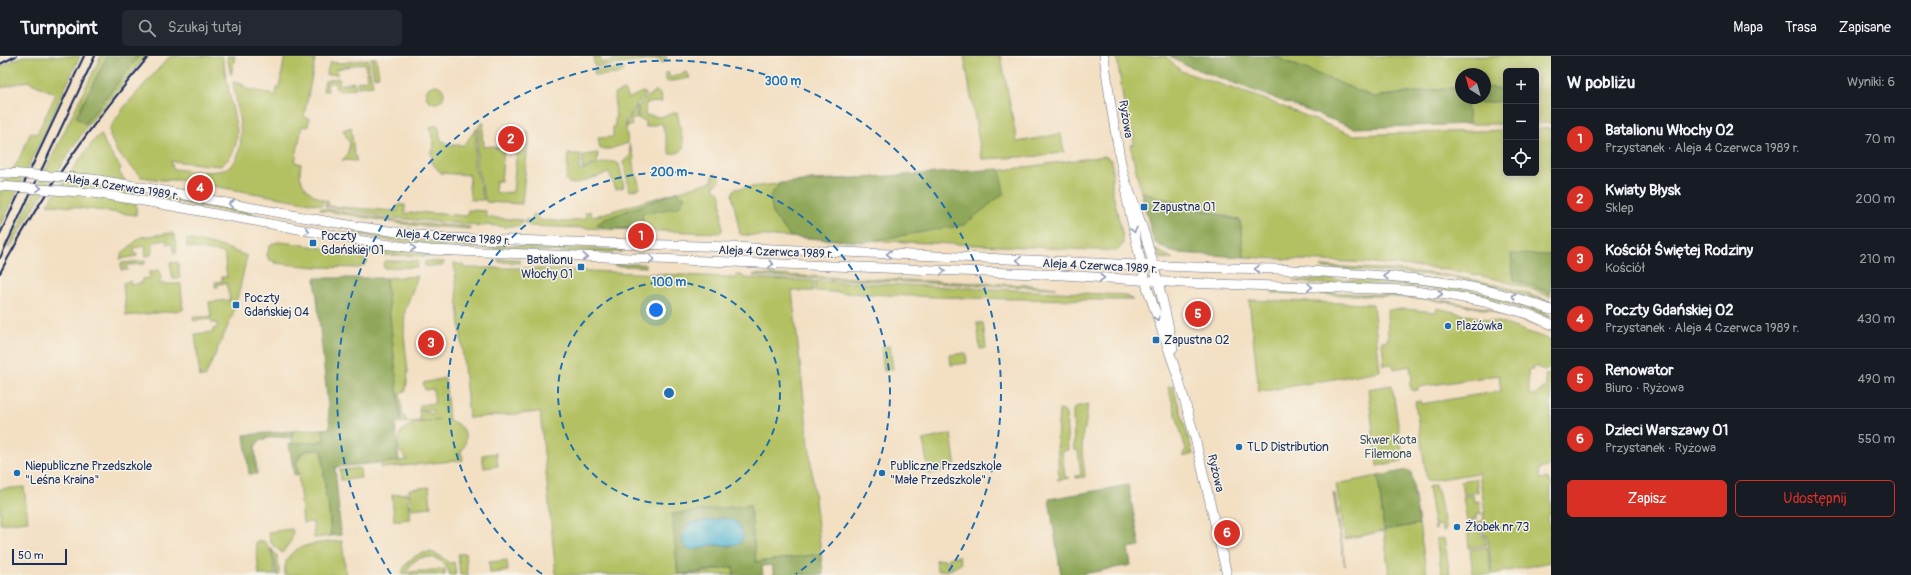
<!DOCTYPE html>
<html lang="pl">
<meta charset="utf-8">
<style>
:root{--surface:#171b24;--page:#242831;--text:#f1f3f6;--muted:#9ea1a6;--line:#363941;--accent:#d93025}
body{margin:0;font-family:Pangolin,sans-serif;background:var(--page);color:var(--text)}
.controls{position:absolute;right:12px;top:12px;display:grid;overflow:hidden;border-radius:6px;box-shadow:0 2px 10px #0003}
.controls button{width:36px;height:36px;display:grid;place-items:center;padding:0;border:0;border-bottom:1px solid var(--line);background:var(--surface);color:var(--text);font:20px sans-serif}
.compass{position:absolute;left:1455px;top:12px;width:36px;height:36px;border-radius:50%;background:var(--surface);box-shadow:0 2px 10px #0003;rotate:323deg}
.scale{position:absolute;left:12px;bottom:10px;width:55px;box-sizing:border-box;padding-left:4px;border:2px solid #1b2f5e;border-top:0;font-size:11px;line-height:14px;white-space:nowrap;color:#1b2f5e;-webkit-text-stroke:3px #f7f3e8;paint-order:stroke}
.you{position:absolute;left:656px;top:254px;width:14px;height:14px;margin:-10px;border:3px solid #fff;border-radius:50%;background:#1a73e8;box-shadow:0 0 0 6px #1a73e833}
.badge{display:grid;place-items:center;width:26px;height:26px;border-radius:50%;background:var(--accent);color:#fff;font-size:13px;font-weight:700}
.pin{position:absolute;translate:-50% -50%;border:2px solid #fff;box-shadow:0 1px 4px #0006}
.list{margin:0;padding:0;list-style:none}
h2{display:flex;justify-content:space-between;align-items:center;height:52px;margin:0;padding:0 16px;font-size:17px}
h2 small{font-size:13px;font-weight:400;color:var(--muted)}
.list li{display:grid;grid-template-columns:26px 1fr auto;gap:12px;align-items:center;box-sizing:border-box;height:60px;padding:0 16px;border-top:1px solid var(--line)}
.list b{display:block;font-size:15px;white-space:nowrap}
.list p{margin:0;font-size:13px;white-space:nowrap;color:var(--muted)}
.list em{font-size:13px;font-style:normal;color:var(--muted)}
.actions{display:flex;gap:8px;padding:12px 16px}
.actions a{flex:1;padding:9px 0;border:1px solid var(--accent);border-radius:6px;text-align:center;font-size:14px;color:var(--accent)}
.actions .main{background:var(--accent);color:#fff}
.icon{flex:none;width:22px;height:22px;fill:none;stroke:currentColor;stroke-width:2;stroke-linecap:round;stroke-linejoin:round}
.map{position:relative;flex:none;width:1551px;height:519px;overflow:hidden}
header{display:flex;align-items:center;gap:24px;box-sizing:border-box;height:56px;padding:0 20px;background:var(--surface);border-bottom:1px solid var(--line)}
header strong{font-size:19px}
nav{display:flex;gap:22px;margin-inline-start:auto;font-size:14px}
.search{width:280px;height:36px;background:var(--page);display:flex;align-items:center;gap:10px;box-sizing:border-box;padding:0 14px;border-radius:6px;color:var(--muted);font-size:15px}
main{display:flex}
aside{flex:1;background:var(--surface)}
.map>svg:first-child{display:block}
</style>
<header>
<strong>Turnpoint</strong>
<div class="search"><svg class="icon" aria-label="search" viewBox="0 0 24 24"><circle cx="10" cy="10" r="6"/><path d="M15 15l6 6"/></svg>Szukaj tutaj</div>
<nav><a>Mapa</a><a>Trasa</a><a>Zapisane</a></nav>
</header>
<main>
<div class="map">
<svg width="1551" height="519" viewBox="0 0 1551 519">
<rect width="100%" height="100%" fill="#f7f3e8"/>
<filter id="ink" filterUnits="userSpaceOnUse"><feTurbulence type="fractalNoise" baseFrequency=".025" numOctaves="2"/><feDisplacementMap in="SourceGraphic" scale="8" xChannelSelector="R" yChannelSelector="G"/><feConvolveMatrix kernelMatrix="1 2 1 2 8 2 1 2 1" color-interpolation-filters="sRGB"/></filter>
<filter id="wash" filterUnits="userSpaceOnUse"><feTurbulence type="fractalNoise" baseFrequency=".012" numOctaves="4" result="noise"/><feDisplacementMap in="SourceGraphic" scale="16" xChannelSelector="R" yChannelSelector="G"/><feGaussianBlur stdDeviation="0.9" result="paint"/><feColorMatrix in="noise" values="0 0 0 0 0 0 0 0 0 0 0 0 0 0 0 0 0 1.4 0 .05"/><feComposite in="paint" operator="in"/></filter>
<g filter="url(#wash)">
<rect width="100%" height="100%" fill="#f3dfc2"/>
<path fill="#b4c163" stroke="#687860" d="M23,0H80L0,172V130L17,107L31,76L37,78L56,38L27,25L0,32V11Z
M101,0H107L76,61L85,68L139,0H146L87,70L36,148L10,192L8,191Z
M170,0H222L237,75C237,90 233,102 220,110L171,105L173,113C186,114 210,118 222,114C255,104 235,49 233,26L244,29L243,32L276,39L277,32H279L285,0H297L315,4L304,61L309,63L308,71L302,70L295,106L301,108C297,127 307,137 324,144L322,149L178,124H162L141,121L117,96L110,80V72L125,50Z
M227,0H235L231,19Z
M594,0H600L601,7L615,4L616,0H666L667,5L661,7L660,2L657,3L599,11L594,9Z
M964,0H1001L1017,86L1061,78L1064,96L1041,100L982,103Z
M1166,0L1181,15L1261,42L1353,79L1506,74V117H1536V73L1551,72V199H1511L1514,224L1551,237V241C1486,214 1420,210 1351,206C1315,205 1280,203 1244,201L1240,164L1141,136L1130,89L1134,88L1133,77H1128L1117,1Z
M1273,0H1551V67H1536V15H1506V33L1485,31V18H1461V31L1374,41Z
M371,2H376L379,20L374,21Z
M368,3L370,13L366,14L364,7L337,13L338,18L326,19L330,6L342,7Z
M624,13V15L618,18L595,20L594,14Z
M370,15L373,29L358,31L357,26L367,24L366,16Z
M666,16H668L670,22L687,16L690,22L667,26L664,18Z
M337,22L339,23L340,29L354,26L356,32L340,35L339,33H336L334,26L327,28L328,35H323L325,25Z
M426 38a9 9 0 1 1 18 0a9 9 0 1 1-18 0Z
M624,34L628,43L642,36L645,37V40L635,50L625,66L628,87L610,93H600L598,82L613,81V70H615V61H616L614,38Z
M657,35L661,40L662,46L646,47L645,59L660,61L677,56L684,91L680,96L670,98L662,67L646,71L644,64L639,63C635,47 644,42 657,35Z
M1506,45V68H1469L1467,48Z
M637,49V62L631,64L632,69L626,71L627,66Z
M481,67H484L482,84L484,85L483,91L494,90L495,92L502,91L504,93L501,125H496L495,135L499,137L513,136L516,103H517L516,100L517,92L520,90V86L517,83L527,74L529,76L522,148L486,146L476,108L479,70Z
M438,69L441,84L450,89H464L477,72L474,108L484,144H471L469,132L470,119L441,117L432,107L431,95L434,91L430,71Z
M351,71L354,97L357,105L342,104L347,99L350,88L343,74Z
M101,78L107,92L121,112L119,116C131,134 138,136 136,159L47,148L96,82Z
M629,88L635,103L632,104L640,132L630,135L623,106L631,99Z
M598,97L597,107L582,113L583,99Z
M568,98H581L579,115C591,113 607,101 619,108L624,131L616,133L609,117L574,128L569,127L566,124L568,109H567Z
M1104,100L1112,104V134L1122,177L1123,188L1117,195L743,179L740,178L732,138L735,133L810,124L983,117Z
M716,118L721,123L718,127L713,129L715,134L719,135L721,139L722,175L719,177L530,170L524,167L525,164H533V158L537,159L538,164L568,166L587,162L585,157L590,155L592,161L713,125L712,119Z
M156,138L246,155L256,159L255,160L155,142Z
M326,144H328V150L397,155L398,149H405V158L417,156L467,160L468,154L486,155V161L522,164V166L520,170H509L507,171L485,169L476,171L475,169L394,162L325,150Z
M321,152L403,166L469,171L470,173L409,169L320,154Z
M349,176L435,186L622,194L623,196L592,197L436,190L391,185Z
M172,177L175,180L177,197H174L172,188H167V184L154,186L151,199L146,200L145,190L134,192L135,198H137V200L120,203L122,197L141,181Z
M187,183L224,191L247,200L240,232L232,261L205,321H200L195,278L213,276V273L217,272V267H212L211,263L194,265L193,261H211L209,246L230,244L226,227L218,228V231H215V226L222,225V221H227L224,197L187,191L186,184Z
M277,186C291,186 359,197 368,205L365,209L359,212L316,211L274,207L275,205L269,204L267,199L270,189Z
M385,193L450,201L384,199Z
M1154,193L1172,202L1173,203L1160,202Z
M498,203H519L521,207L499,206Z
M529,204H537L552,208L529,207Z
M145,205V208L128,209L126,211L128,214H121V207Z
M385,205H417L418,209L417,211L384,212L383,207Z
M425,205L444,206V208L442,210H425Z
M178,206L180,222L173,223L170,207Z
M454,207L463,209L464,212H520L728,221L736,223V219H742L743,222L814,225L813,235H792L821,498L756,506L750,449L672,458L678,519H556L540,356L469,362Z
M614,208H644L647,211L615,210Z
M1322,210C1403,214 1474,216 1551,246V249L1512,235L1447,220L1322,212Z
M159,214L161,219L160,228H181L183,254L126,260L123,227L130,225L131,229L142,227V223L150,222L149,216Z
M754,218L1029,229L1056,232L753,220Z
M418,220L405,254L404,279L408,316L406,335L400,337L403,361H405L406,366L420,365L419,354L429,356L430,358H433V354L419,353L420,349L435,347L433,333L425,334L423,327L445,322L449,363L447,364C465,367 472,385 459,398H462L463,404L381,412V407L408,404C402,399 397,393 398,385C400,364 425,367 440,364L401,367L386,222Z
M1323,223C1377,225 1434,225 1487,238C1509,243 1530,251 1551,260V262C1496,241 1446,232 1388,229C1358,228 1322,230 1293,225Z
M816,225L1126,239L1133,244C1027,244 921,242 815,235Z
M1273,234L1392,239L1446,245L1494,254L1516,261L1551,275V276C1527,266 1504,258 1479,252C1411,237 1340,240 1272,237Z
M1249,244L1373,248L1380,315L1259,336Z
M1437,252L1502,267L1551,284V313L1545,314L1533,310V313L1528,314L1529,339L1538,338V336L1542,335V333L1546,332L1545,319L1551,318V410L1539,413L1540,423L1548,422L1549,426H1551V458L1548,459L1551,476L1549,483L1551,506L1488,519H1468L1473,518L1470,494L1487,491L1491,515H1492L1487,479H1484L1481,465L1484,464L1483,457H1485L1479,417L1427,425L1415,346L1420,345L1421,348L1501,335L1499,319L1418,331V334L1412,335L1409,326L1412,324L1410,310L1393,313L1390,308L1384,309L1382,285L1388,284L1387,254L1405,253L1436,256Z
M977,267H983L986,292L980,293Z
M890,290L893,313L884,315L881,291Z
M966,297L967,307L951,309L950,299Z
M1392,329L1403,400L1402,405L1377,410L1368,333Z
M1173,330L1193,398L1183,401V398L1186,394L1168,331Z
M1088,348L1085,373H1083L1082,394L1085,421L1076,422V420L1081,419L1078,394H1074L1073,354L1075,351Z
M1059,354L1064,355L1066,359L1068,394L1062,395L1065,421L1070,422L1057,424L1059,422L1057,384Z
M323,373L324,385L292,388L293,375Z
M951,378L956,412L929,418L923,384Z
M322,393L326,442L328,444L331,480L314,482L313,466L303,467L297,407L298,402L305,395Z
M496,397L498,410L484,412L482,399Z
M360,412L361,422L341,424L340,414Z
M1378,420L1384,474L1419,468L1427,519H1389L1384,475L1345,483L1336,428Z
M1476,422L1478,436L1463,439L1461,425Z
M1435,429L1436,434H1438L1446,474L1442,475L1441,469H1436V474H1435L1428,431Z
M24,431L28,465L0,468V433Z
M429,431L431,451L411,453L409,433Z
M407,437L410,463L394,465L392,439Z
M1333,437L1335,438L1345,510Z
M1473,439L1474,446L1479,445L1481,458H1476V463L1467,465L1463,441Z
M1479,465L1482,481L1485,480L1486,489L1469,492L1467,467Z
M292,473L293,476L291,485L282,497L271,487L268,476Z
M1444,482L1450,519H1442L1436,483Z
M264,485C273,493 274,508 275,519H259L256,486Z
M342,485L346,519H285C281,486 320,487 342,485Z
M271,492L277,500L280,519H277L275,506Z
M430,496L439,499L449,507L454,506L456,519H450C444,496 412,494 406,519H402C404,505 416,497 430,496Z
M465,497L468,519H460L458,498Z
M959,500L961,508L950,514L948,502Z
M945,503L948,515L937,514L936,504Z
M507,504L508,515L490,517L489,506Z
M733,511L734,519H684Z
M445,513V519H409V516Z"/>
<path fill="#8fa759" stroke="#556b5c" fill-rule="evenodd" d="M107,0H139L85,68L76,61Z
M1170,0H1273L1374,41L1461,31V42H1485V31L1506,33V45L1467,48L1469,68L1354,72L1183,8Z
M1000,113L1004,137L964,169L864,186L791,181L773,159L770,140L780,127Z
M677,136L685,141L679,151L642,158L644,172L609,173L596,169L605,163Z
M1141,136L1240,165L1244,201L1177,197L1169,195L1154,186Z
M1511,198L1551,199V237L1514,224Z
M315,222H386L401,367L395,368L399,405L335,411L341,479L331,480L328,444L326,442L322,394H308L301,397L297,407L298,419H294L289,388L324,385L323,373L330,372Z
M293,375L292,382C281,381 260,379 255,391L257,418H249L244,379Z
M1408,414L1411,416L1419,468L1384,474L1378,420Z
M1128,429L1140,490L1128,492L1131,509L1077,519H1061L1049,443Z
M750,449L756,506L821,498L823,519H774L772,509L762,510L763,519H734L733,511L678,519L672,458ZM725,462L731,490L711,489L688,468Z"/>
<path fill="#52b6d1" stroke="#367298" d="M725,462L737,466L743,480L741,487C731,490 723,489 713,489C703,489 695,498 685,491L682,482L688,468Z"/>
</g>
<g filter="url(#ink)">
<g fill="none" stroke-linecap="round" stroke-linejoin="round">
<defs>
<path id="secondary" d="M1104,0C1108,30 1112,60 1118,90C1120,103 1122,117 1127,129C1148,181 1162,237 1173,292
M0,117H8
M1127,129L1126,139L1145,225L1178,321L1195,382L1227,519
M153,133C251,151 348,172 447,182L731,191L1118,208C1171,211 1223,212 1276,213C1303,214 1331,217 1358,218C1428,223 1485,228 1551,254
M150,146L375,187L430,194L1063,219L1183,227L1406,234L1447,239L1485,246L1528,258L1551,268"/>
</defs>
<use href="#secondary" stroke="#676d81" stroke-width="10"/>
<use href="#secondary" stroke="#fff" stroke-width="9"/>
<path stroke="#1b2f5e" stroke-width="2" d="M0,8L16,0
M0,178L84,0
M0,202L95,0
M0,217C41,138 92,67 149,0"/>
<defs>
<path id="secondary-bridge" d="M8,117L93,123L153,133
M0,130L93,137L150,146"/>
</defs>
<use href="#secondary-bridge" stroke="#676d81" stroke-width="10" stroke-linecap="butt"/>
<use href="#secondary-bridge" stroke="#fff" stroke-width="9"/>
</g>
<defs><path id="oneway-chevron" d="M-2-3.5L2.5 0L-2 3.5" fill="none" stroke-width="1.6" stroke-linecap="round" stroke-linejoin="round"/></defs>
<g stroke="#8d97ae">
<use href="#oneway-chevron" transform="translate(39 132) rotate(4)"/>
<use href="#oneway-chevron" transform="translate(231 148) rotate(-169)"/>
<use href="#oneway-chevron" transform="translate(1134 174) rotate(78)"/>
<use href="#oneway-chevron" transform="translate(307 175) rotate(10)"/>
<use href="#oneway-chevron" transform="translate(413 192) rotate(7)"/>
<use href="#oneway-chevron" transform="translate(889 198) rotate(-177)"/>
<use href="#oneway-chevron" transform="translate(585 201) rotate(2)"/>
<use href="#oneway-chevron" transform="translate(652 203) rotate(2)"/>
<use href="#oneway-chevron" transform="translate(1019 204) rotate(-177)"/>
<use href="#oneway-chevron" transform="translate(771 208) rotate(2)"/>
<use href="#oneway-chevron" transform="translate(1257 213) rotate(-179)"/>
<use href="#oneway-chevron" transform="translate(943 215) rotate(2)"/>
<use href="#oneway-chevron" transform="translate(1386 220) rotate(-176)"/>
<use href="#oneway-chevron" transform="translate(1102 222) rotate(4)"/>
<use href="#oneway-chevron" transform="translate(1310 231) rotate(2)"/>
<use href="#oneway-chevron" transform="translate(1440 238) rotate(6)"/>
<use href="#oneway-chevron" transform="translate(1514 240) rotate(-161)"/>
<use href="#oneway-chevron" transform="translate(1157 262) rotate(71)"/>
</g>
</g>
<g fill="none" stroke="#1f6fb2" stroke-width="2" stroke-dasharray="7 5">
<circle cx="669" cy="337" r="111"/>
<path d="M542 518A221 221 0 1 1 796 518"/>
<path d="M391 518A332 332 0 1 1 947 518"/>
</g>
<g fill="#1f6fb2" stroke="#f7f3e8" stroke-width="1.5">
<rect x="1140" y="147" width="8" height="8" rx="2"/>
<rect x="309" y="183" width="8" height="8" rx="2"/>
<rect x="577" y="207" width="8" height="8" rx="2"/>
<rect x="232" y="245" width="8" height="8" rx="2"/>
<circle cx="1448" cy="270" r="4"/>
<rect x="1152" y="280" width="8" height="8" rx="2"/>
<circle cx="1239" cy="391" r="4"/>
<circle cx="17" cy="417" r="4"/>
<circle cx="882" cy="417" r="4"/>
<circle cx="1457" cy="471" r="4"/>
</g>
<g text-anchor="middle" stroke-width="3" stroke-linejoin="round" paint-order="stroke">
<g font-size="12" fill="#1b2f5e" stroke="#f7f3e8">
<text transform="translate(1126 63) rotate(81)" y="4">Ryżowa</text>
<text transform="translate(122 131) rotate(9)" y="4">Aleja 4 Czerwca 1989 r.</text>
<text transform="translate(453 181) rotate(4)" y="4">Aleja 4 Czerwca 1989 r.</text>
<text transform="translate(776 196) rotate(2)" y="4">Aleja 4 Czerwca 1989 r.</text>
<text transform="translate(1100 210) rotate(3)" y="4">Aleja 4 Czerwca 1989 r.</text>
<text transform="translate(1216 417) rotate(77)" y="4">Ryżowa</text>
</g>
<g font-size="12" fill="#1b2f5e" stroke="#f7f3e8" text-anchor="start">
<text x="1152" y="155">Zapustna 01</text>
<text x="321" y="184">Poczty<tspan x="321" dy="14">Gdańskiej 01</tspan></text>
<text x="573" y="208" text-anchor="end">Batalionu<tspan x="573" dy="14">Włochy 01</tspan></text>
<text x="244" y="246">Poczty<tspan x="244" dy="14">Gdańskiej 04</tspan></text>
<text x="1456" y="274">Plażówka</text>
<text x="1164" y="288">Zapustna 02</text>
<text x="1247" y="395">TLD Distribution</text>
<text x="25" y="414">Niepubliczne Przedszkole<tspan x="25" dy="14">"Leśna Kraina"</tspan></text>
<text x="890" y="414">Publiczne Przedszkole<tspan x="890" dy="14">"Małe Przedszkole"</tspan></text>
<text x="1465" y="475">Żłobek nr 73</text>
</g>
<g font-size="12" fill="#41545f" stroke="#f7f3e8">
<text x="1388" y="388">Skwer Kota<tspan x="1388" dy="14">Filemona</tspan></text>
</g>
</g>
<circle cx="669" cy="337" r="6" fill="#1f6fb2" stroke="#f7f3e8" stroke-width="2"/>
<g font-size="12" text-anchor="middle" font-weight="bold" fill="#1f6fb2" stroke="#f7f3e8" stroke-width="3" stroke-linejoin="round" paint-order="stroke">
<text x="783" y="29">300 m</text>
<text x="669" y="120">200 m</text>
<text x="669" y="230">100 m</text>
</g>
</svg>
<div class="controls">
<button>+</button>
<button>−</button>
<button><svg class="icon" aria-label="locate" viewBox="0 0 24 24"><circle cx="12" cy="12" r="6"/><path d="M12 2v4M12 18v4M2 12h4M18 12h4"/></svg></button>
</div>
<svg class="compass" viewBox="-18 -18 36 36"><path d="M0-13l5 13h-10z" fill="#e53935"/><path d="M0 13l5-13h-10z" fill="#9ea1a6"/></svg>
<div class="scale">50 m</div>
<div class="you"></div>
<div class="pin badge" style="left:641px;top:180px">1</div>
<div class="pin badge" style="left:511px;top:83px">2</div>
<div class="pin badge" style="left:431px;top:287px">3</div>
<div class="pin badge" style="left:200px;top:132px">4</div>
<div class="pin badge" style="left:1198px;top:258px">5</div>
<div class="pin badge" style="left:1227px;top:477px">6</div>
</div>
<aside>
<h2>W pobliżu<small>Wyniki: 6</small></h2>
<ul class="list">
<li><span class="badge">1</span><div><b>Batalionu Włochy 02</b><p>Przystanek · Aleja 4 Czerwca 1989 r.</p></div><em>70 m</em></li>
<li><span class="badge">2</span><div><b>Kwiaty Błysk</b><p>Sklep</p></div><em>200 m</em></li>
<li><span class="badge">3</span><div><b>Kościół Świętej Rodziny</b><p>Kościół</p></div><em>210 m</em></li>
<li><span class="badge">4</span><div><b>Poczty Gdańskiej 02</b><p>Przystanek · Aleja 4 Czerwca 1989 r.</p></div><em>430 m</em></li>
<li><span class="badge">5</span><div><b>Renowator</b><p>Biuro · Ryżowa</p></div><em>490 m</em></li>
<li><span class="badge">6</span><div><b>Dzieci Warszawy 01</b><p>Przystanek · Ryżowa</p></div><em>550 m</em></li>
</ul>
<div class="actions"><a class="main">Zapisz</a><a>Udostępnij</a></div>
</aside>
</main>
